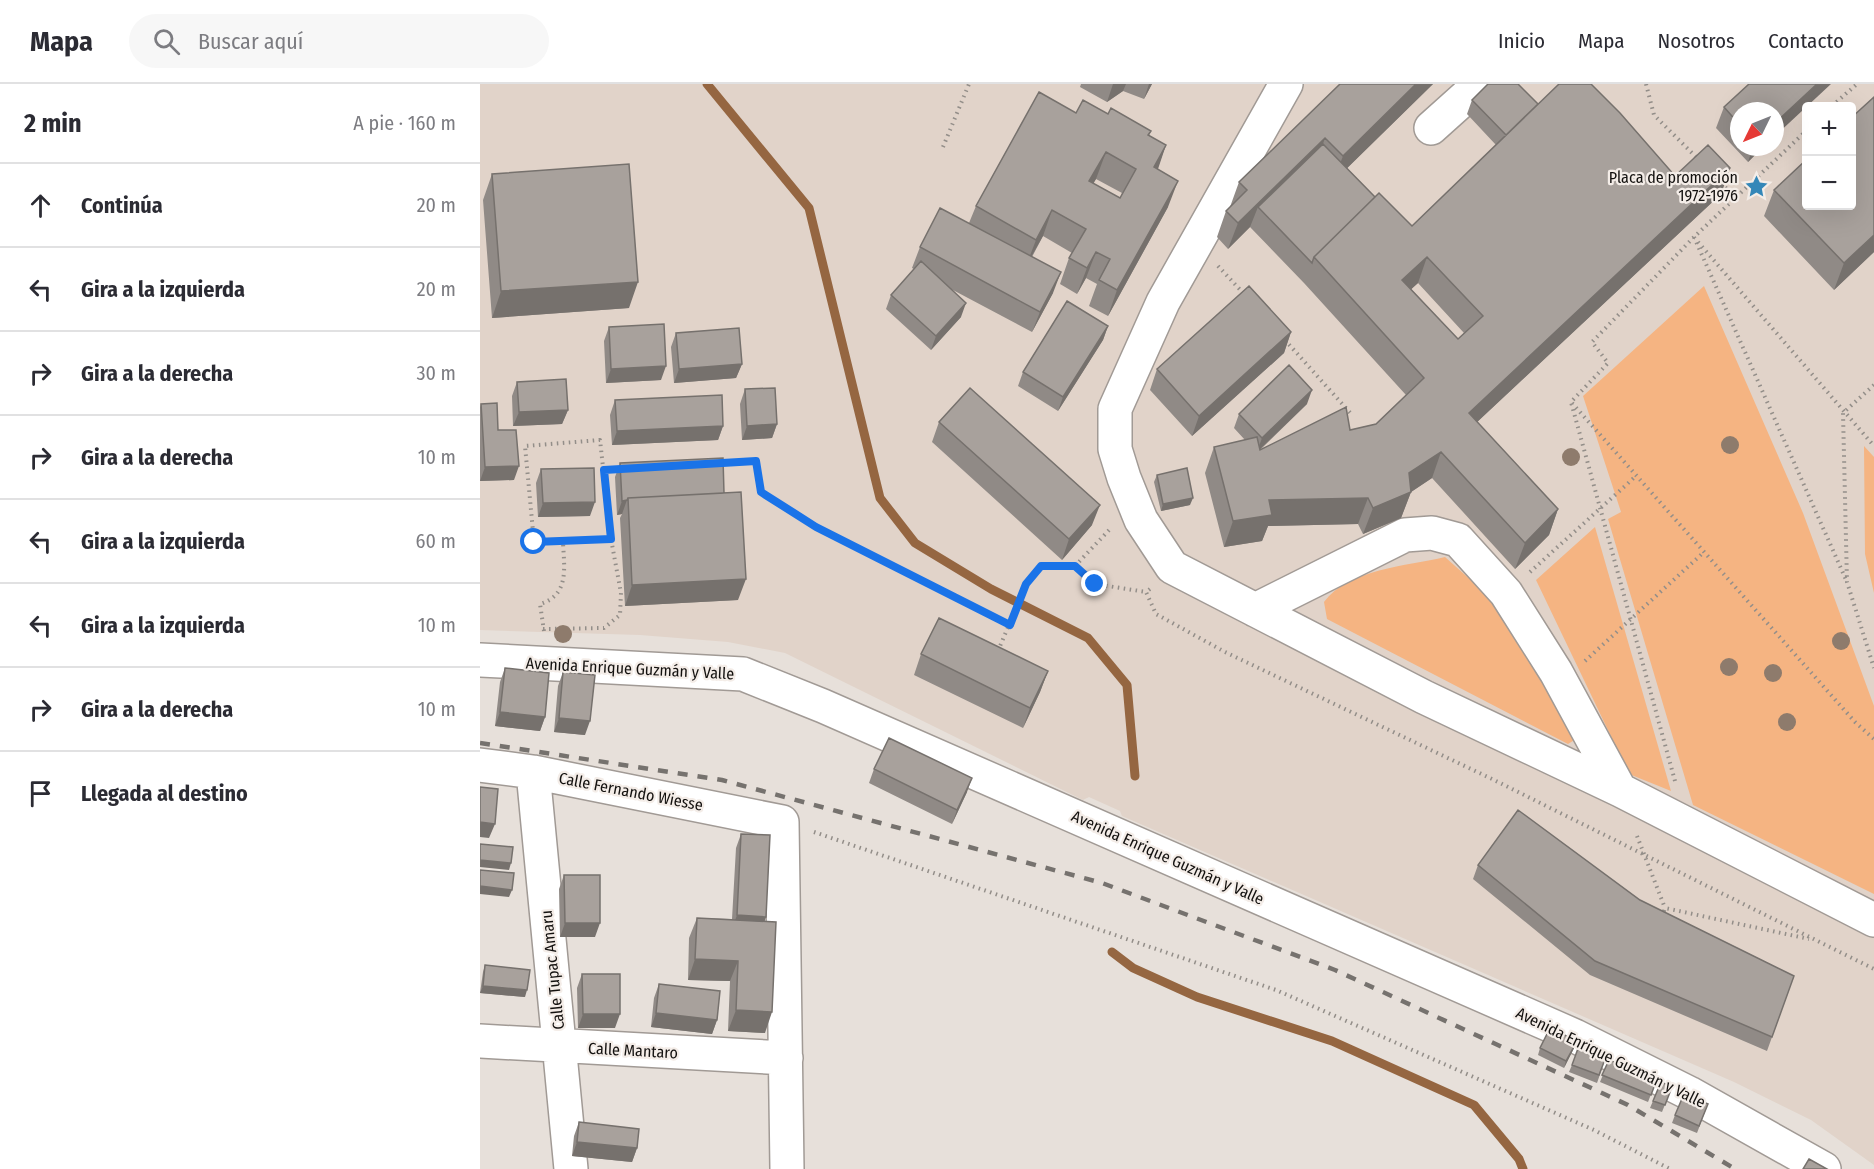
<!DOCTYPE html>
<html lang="es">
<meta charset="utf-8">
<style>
:root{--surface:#fff;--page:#f7f7f7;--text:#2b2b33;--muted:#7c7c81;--line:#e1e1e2}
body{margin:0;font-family:"Fira Sans Condensed",sans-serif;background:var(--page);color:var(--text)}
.controls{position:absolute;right:18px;top:18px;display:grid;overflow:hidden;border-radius:6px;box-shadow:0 6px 24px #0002}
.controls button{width:54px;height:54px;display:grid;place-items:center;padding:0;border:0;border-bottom:2px solid var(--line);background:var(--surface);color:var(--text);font:30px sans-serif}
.compass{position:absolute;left:1250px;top:18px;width:54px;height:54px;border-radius:50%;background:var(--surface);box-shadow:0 6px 24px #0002;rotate:227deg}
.stop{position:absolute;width:18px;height:18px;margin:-14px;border:4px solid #1a73e8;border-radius:50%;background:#fff}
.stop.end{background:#1a73e8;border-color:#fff;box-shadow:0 2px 6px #0008}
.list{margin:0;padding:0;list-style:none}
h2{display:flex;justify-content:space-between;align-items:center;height:78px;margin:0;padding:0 24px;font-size:26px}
h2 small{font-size:20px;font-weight:400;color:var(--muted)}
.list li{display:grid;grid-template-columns:39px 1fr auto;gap:18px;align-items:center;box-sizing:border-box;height:84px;padding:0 24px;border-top:2px solid var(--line)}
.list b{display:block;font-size:22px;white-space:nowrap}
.list em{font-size:20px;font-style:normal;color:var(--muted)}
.icon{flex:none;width:33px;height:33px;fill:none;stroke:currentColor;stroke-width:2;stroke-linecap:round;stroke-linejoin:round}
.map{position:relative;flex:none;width:1394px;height:1085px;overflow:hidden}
header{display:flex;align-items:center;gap:36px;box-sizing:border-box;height:84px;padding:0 30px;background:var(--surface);border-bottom:2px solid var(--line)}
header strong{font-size:28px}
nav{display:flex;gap:33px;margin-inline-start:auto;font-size:21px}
.search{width:420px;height:54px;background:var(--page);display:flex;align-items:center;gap:15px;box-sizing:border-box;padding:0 21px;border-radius:33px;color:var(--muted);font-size:22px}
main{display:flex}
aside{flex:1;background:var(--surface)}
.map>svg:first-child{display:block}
</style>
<header>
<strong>Mapa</strong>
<div class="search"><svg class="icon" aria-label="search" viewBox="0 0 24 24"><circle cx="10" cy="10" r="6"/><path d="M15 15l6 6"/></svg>Buscar aquí</div>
<nav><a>Inicio</a><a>Mapa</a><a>Nosotros</a><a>Contacto</a></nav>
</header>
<main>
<aside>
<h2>2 min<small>A pie · 160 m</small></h2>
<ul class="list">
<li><svg class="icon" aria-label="ahead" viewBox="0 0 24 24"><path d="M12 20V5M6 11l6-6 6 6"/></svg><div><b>Continúa</b></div><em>20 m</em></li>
<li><svg class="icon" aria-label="left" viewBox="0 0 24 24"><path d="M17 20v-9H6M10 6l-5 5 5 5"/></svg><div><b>Gira a la izquierda</b></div><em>20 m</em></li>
<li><svg class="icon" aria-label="right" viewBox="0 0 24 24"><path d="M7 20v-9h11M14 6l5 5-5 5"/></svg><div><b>Gira a la derecha</b></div><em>30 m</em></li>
<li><svg class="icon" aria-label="right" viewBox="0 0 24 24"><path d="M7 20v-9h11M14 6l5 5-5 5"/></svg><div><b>Gira a la derecha</b></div><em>10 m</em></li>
<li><svg class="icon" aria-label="left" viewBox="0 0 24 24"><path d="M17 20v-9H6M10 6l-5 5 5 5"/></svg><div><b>Gira a la izquierda</b></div><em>60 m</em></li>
<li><svg class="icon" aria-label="left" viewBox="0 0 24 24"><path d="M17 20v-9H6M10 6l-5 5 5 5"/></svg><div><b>Gira a la izquierda</b></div><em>10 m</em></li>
<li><svg class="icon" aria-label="right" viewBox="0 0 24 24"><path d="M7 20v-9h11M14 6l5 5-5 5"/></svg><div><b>Gira a la derecha</b></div><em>10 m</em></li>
<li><svg class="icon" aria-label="arrive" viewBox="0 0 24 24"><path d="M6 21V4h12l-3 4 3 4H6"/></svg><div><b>Llegada al destino</b></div></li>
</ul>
</aside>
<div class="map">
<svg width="1394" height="1085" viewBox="0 0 1394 1085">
<rect width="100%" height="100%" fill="#e7e0da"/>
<path fill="#e1d3c9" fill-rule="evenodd" d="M0,0H1394V1081L1331,1036L1254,998L642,732L640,727L609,713L603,716L305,569L248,558L160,551L0,546ZM1326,22H1372V122H1326ZM1259,27H1295V63H1259Z"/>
<path fill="#f5b482" d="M1224,202L1323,429L1394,622V810L1213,721L1128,435L1141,428L1103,312Z
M1384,362L1394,373V509L1385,470Z
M1115,443L1191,707L1149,690L1056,496Z
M965,473L993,498L1028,536L1096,655L1088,660L847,535L844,518C868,485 927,482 965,473Z"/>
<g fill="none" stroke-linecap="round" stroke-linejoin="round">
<path stroke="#956641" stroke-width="9" d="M227,0L329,124L400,414L435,459L511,505L608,554L647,601L655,692
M632,868L653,884L717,913L852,957L994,1021L1039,1075L1043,1085"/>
<defs>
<path id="minor" d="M806,0L683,218L635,325V365L644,394L661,436L692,483L944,613L1140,706L1394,836
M951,44L1000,0
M775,526L925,451L952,449L978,456L1026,509L1076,588L1140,706
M0,576L263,590L343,622L1095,952L1209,1009L1344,1085
M0,681L53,688L302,738L307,1085
M53,688L91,1085
M0,957L306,974"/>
</defs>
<use href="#minor" stroke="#a19a95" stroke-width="36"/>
<path stroke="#938e89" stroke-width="4" stroke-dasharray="1.5 4.5" stroke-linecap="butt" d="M1166,0L1174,31L1219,76
M1352,22L1377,0
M463,63L489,0
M1241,99L1255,113
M1214,153L1367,498
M1218,158L1394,362
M738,182L766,212
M805,256L873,332
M1394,301L1363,329L1367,498L1394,584
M1092,319L1375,638L1394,655
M240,379L276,377L281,408L336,443L530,541
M124,386L143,385
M595,482L631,444
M1050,488L1156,392
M670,505L666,508L676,530L745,568L1012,695L1394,885
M63,545L124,544L140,531L141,509L131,455L120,356L45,362L54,458H83
M64,547L60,520C90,511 84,483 83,458L131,455
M518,567L546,500L561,482H595L615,500L666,508
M1105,577L1224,468
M1195,697L1091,318L1128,279L1112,258L1214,153L1326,47
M334,748L796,906L1114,1046L1190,1085
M1157,752L1185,824
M1182,833L1185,824L1329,855"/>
<use href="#minor" stroke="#fff" stroke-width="33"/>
<path stroke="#76726e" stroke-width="4.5" stroke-dasharray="10 10" stroke-linecap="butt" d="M0,659L242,696L622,799L855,886L1148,1021L1255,1085"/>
</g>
<g fill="#8e7b6c">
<circle cx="1250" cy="361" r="9"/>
<circle cx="1091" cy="373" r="9"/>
<circle cx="83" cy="550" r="9"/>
<circle cx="1361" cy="557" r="9"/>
<circle cx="1249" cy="583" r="9"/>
<circle cx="1293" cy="589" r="9"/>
<circle cx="1307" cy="638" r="9"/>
</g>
<path fill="#908a86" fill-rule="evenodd" d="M601,0H672L664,15L643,7L627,18L600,3Z
M860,0H953L867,84L895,113L932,142L1016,61L987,30L992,16L1058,20L1195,92L1250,84L1241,110L997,338L1078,425L1069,451L1035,485L952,394L931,408L921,434L883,450L878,440L788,442L782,457L744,463L725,389L734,363L765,356L754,344L759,330L827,320L780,366L896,340L926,311L824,199L770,143L748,165L737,153L746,127L750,123L759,98ZM938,199L984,249L978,255L931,205Z
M1244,23L1259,27V63H1283L1268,78L1236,44Z
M596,29L628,30L671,47L669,52L686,61L677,85L688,123L628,232L609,222L617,200L606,194L597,210L580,200L589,174L592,169L563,152L552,173L573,209L552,248L471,205L481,233L451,266L406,225L411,211L434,185L432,184L440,163L489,139L496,122ZM616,95L642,109L640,114L613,99Z
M12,90L149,224L12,234L3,116Z
M1294,106L1394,168L1354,206L1284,132Z
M628,242L623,256L578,327L538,302L543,288Z
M129,243L181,296L126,299L124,257Z
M811,248L804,269L712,352L670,306L677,285Z
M196,249L262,280L256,294L194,299L191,263Z
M37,298L88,326L82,340L33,342L32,312Z
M265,305L297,340L292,354L262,356L260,320Z
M135,316L243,342L238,356L132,361L130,331Z
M1,320L18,346L34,396L0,397V323Z
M459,338L612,441L582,476L452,358Z
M140,379L244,409L258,516L145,522L140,434L142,430L137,431L135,393Z
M61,385L110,432L58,433L56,399Z
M677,391L710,421L681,427L674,398Z
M441,570L568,587L560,608L543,644L434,591Z
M25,584L65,633L60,647L15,642L20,598Z
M83,588L105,651L74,648L78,602Z
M394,685L487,708L472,740L389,699Z
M261,750L285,837V949L248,947L250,897L208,896L209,854L217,834L252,835L256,764Z
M998,781L1160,816L1314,892L1287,967L1110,891L993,795Z
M84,791L115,853H80L79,805Z
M5,881L45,913L0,909L3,888Z
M102,890L135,944H98L97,904Z
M179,900L237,936L232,950L171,943L174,914Z
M1097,957L1094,964L1084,984L1058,971L1060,964Z
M1127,970L1117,999L1089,988L1092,981Z
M1129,976L1177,995L1168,1018L1120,998Z
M1181,998L1192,1003L1182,1028L1170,1024Z
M1228,1020L1217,1049L1192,1039L1195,1031Z
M99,1038L157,1064L152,1078L92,1072L94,1052Z"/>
<path fill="#76716d" d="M633,0H646L643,7L627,18Z
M669,0H672L664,15Z
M936,0H953L853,98L863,72Z
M1337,0H1351L1295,52V39Z
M845,54L836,80L778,123L770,143L748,165L758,139Z
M686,61L677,88L674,83Z
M1273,63H1283L1268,78Z
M626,68L616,95L600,123L609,97Z
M1250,84L1241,110L979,355L989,329Z
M698,97L688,123L628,232L637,206Z
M572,126L563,152L546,182L556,156Z
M1394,151V168L1354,206L1364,179Z
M616,168L606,194L597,210L607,184Z
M947,173L938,199L913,222L922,196Z
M581,188L573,209L552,248L560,228Z
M158,198L149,224L12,234L21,207Z
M486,219L481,233L451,266L456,252Z
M628,242L623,256L578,327L583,313Z
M811,248L804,269L712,352L719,332Z
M262,280L256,294L194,299L199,285Z
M186,282L181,296L126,299L131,285Z
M832,306L827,320L777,368L782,354Z
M88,326L82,340L33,342L39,328Z
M297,340L292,354L262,356L267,342Z
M243,342L238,356L132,361L137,347Z
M961,368L952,394L931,408L921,434L883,450L893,424L929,389Z
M39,382L34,396L0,397L5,383Z
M713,414L710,421L681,427L683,420Z
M888,414L878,440L788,442L782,457L744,463L753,437L789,416Z
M147,416L142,430L137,431L142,417Z
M115,418L110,432L58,433L63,419Z
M620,421L612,441L582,476L589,455Z
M1078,425L1069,451L1035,485L1045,459Z
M266,495L258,516L145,522L152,501Z
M568,587L560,608L543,644L550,624Z
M20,628L65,633L60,647L15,642Z
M79,634L110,637L105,651L74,648Z
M492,694L487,708L472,740L477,726Z
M0,738L15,740L9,754L0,753Z
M0,776L31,779L29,786L0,783Z
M0,802L32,806L29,813L0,810Z
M257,831L286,833L281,847L252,845Z
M85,839H120L115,853H80Z
M215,875L258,877L250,897L208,896Z
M3,902L47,906L45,913L0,909Z
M256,926L292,928L285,949L248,947Z
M176,929L237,936L232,950L171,943Z
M103,930H140L135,944H98Z
M1097,957L1094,964L1084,984L1086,977Z
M97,1058L157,1064L152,1078L92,1072Z"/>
<path fill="#a8a19c" stroke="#76716d" stroke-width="1.5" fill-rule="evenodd" d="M860,0H936L863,72L845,54L758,139L746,127L767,106L759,98Z
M1008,0H1038L1058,20L1026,51L992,16Z
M1079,0H1111L1140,29L1195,92L1228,61L1250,84L989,329L1078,425L1045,459L961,368L929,389L931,408L893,424L888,414L789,416L792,431L753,437L734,363L777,353L780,366L866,323L870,346L896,340L944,294L834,173L899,109L932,142ZM947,173L1003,232L978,255L922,196Z
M1269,0H1337L1295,39V27H1259V40L1244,23Z
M559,8L596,29L603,16L628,30L631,24L671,47L668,51L686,61L674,83L698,97L637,206L619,196L630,175L616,168L607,184L589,174L606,145L572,126L556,156L496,122ZM626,68L656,85L640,114L609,97Z
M1394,13V151L1364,179L1294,106L1326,76V122H1371V34Z
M843,60L895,113L834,173L832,179L778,123Z
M149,80L158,198L21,207L12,90Z
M460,124L581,188L560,228L440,163Z
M441,177L486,219L456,252L411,211Z
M769,202L811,248L719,332L677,285Z
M587,217L628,242L583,313L543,288Z
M184,240L186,282L131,285L129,243Z
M259,244L262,280L199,285L196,249Z
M809,281L832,306L782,354L759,330Z
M86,295L88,326L39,328L37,298Z
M295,304L297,340L267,342L265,305Z
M490,304L620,421L589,455L459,338Z
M242,311L243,342L137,347L135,316Z
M17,319L18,346H36L39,382L5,383L1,320Z
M243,374L244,409L148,414L147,416L142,417L140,379Z
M114,384L115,418L63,419L61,385Z
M707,384L713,414L683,420L677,391Z
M261,408L266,495L152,501L148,414Z
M459,534L568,587L550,624L441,570Z
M25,584L69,589L65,633L20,628Z
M83,588L115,591L110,637L79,634Z
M409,654L492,694L477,726L394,685Z
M0,703L18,705L15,740L0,738Z
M1038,726L1160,816L1314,892L1292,953L1115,877L998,781Z
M261,750L290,751L286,833L257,831Z
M0,760L33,763L31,779L0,776Z
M0,786L34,789L32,806L0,802Z
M84,791H120V839H85Z
M217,834L296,838L292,928L256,926L258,877L215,875Z
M5,881L50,886L47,906L3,902Z
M102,890H140V930H103Z
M179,900L240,907L237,936L176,929Z
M1070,944L1097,957L1086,977L1060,964Z
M1100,959L1127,970L1119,991L1092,981Z
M1129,976L1177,995L1171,1011L1122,991Z
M1181,998L1192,1003L1185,1021L1173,1017Z
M1204,1010L1228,1020L1219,1042L1195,1031Z
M99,1038L159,1045L157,1064L97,1058Z
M1329,1075L1347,1085H1323Z"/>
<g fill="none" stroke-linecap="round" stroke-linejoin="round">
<path stroke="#1a73e8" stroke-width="8" d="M54,458L131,455L124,386L276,377L281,408L336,443L530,541L546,500L561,482H595L615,500"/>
</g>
<defs>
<symbol id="sight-bare" viewBox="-9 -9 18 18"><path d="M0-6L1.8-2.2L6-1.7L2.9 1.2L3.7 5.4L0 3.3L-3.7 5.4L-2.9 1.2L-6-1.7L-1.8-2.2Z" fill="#3487b8" stroke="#f4ede8" stroke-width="2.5" paint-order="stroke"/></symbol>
</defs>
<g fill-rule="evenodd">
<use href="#sight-bare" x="1260" y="86" width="33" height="33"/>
</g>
<g text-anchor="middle" stroke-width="4.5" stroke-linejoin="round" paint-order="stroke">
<g font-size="16" fill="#13110f" stroke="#f4ede8" text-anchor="end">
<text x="1258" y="99">Placa de promoción<tspan x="1258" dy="18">1972-1976</tspan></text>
</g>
<g font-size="16" fill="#13110f" stroke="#f4ede8">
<text transform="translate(150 584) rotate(3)" y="6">Avenida Enrique Guzmán y Valle</text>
<text transform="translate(151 707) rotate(11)" y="6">Calle Fernando Wiesse</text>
<text transform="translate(688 773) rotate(24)" y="6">Avenida Enrique Guzmán y Valle</text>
<text transform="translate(72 886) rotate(-96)" y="6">Calle Tupac Amaru</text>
<text transform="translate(153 966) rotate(3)" y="6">Calle Mantaro</text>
<text transform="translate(1131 973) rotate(26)" y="6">Avenida Enrique Guzmán y Valle</text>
</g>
</g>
</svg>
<div class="controls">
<button>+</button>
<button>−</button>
</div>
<svg class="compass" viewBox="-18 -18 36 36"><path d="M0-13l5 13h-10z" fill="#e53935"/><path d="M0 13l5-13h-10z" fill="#7c7c81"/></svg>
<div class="stop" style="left:54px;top:458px"></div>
<div class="stop end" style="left:615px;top:500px"></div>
</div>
</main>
